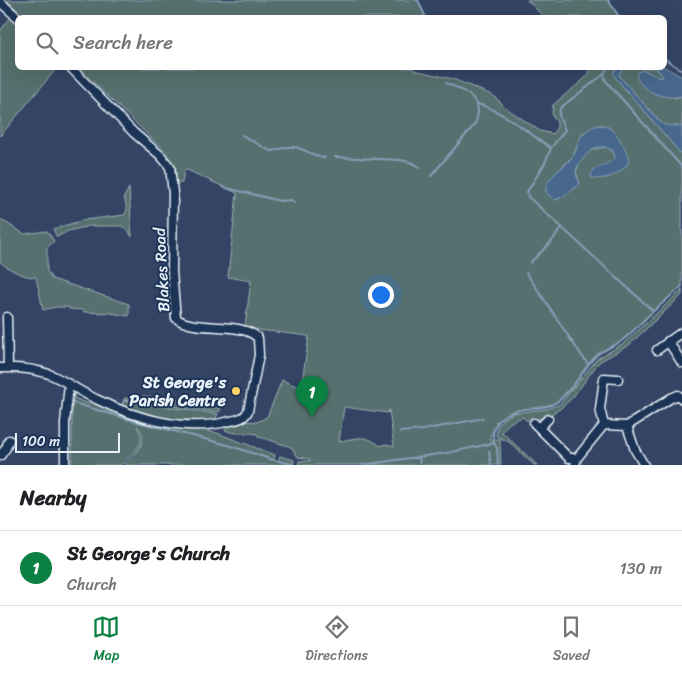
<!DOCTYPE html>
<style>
:root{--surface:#fff;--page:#f6f6f6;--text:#202124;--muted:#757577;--line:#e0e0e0;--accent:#0b8043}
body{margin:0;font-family:Sriracha,sans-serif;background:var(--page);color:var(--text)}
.scale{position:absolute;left:15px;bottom:12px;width:105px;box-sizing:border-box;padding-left:5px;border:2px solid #e8f1f8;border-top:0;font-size:14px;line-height:18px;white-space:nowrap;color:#e8f1f8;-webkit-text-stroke:4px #1d3557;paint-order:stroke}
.you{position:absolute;left:380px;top:294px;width:18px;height:18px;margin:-12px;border:4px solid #fff;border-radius:50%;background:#1a73e8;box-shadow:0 0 0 8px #1a73e833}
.badge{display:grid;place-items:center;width:32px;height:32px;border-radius:50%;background:var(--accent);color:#fff;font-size:16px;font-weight:700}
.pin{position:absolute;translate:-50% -41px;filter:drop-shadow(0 1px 2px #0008)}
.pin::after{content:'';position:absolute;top:26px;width:18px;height:15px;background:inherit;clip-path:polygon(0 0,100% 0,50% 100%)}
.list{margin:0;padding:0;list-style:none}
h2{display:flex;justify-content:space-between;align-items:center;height:65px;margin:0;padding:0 20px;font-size:21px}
h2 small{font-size:16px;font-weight:400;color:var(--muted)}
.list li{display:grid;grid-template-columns:32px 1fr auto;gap:15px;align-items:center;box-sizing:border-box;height:75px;padding:0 20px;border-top:1px solid var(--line)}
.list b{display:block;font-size:19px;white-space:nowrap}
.list p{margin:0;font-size:16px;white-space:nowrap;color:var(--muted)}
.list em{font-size:16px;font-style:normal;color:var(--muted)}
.icon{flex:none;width:28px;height:28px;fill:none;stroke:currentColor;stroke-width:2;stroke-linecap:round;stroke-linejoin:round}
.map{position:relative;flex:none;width:682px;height:465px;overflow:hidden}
.search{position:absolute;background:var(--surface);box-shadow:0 5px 20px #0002;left:15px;right:15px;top:15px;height:55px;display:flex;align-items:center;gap:12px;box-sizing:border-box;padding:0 18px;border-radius:8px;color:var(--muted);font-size:19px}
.sheet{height:140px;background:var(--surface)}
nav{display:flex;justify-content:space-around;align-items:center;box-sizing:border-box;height:70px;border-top:1px solid var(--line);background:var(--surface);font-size:14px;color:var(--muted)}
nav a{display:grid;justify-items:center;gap:2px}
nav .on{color:var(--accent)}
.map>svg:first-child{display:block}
</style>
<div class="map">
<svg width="682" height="465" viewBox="0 0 682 465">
<rect width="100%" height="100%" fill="#344465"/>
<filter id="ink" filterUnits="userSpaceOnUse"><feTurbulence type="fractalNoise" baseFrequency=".02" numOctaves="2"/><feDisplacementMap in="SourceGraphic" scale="10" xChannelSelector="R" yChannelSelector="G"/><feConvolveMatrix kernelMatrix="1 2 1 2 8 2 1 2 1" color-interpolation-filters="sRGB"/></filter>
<g filter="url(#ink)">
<path fill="#55706e" stroke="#9eb0b3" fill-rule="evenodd" d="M7,0H418L426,17L25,18Z
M527,0H608L620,17H544Z
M14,13L18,18V68H57L0,136V31Z
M79,68H413L414,70L453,79L494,96L506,108L540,131L553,134L557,127V122L552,115L553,105L589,75V68H617L615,69V77L682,155V286L620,342L597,355L588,364L580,377L558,401L552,404L536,408L516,410L510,412L497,422L495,421L497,423L489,439H500L501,465H299V461H310V459L298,457L291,447L260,437L259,438L257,434C245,431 238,436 225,430L226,425L243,421L257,422L267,417L282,380L301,388L309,336L259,330L245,326L251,281L228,277L237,193L187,170L184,171L182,183H176V168L173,167L172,163L165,155L168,153L152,139ZM599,125C604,125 607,126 611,129C618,134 630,157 627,165L607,178L594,169L608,164L614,159L615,154L607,147L590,150L579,164L576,172L580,184L563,197L554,200L548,194L553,176L573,156L583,133ZM344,407L388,413L389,410L394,446L386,444L380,446C364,433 358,439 339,441Z
M623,68H656L663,76L662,78L658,77L644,70L674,98L682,96V127C672,125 669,128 660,122L620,77L619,74Z
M129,188L132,237L128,230L121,226H89L68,231L57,237L53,229L84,220L125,215L127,209L124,197Z
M0,219L24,234L47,231L54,241L47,248V271L52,279L129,304V316L111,313L84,312V310L69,309V307H55L43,310L36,277C25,278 8,269 0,262Z
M682,290V295L629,345L599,362L573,397L560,409L545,417L535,420L531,417L527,421L523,417C514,420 507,423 502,432L537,465H534L509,442L496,436L498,425L503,419L513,413L547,409L560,404L597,359L624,343Z
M75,387L74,398L89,404L92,402L106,408L172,426L203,430L217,433L275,455L274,460L278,461L280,456L294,460L293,465H124C134,454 152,440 137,426C138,429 141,433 141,438C141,448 127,458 121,465H72V405L69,404L72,389Z
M143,396L205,403V406L221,409L219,412L123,400L125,398L139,400Z
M123,401L218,414L214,421C180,423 157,418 125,407L122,406Z"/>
<path fill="#46678c" stroke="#879eb7" d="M665,67L682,77V96C665,100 645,93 636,77L638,72L644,70L658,77L662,78L663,76L656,68Z
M617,68H623L619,74L620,77L660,122C669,128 673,124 682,127V155L615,77L613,73Z
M603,125C617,129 625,147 629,161C623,174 604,181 591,178C590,164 609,167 615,157L613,151C600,142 592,148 583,159C580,163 576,167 576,173C576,177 579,180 580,184L563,197L554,200L546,192C544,179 563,168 571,159C578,151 577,138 585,132C590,127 596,125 603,125Z"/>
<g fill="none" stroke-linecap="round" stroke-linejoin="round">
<path stroke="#879eb7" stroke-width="2" d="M418,0L426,18
M608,0L620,18
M664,58L672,64L682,70
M607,68L604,74L605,80L682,167
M604,74L560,108L559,116L565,130L551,148L545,163L527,192L528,197L535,203L653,311
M477,104C501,109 530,134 551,148
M242,135L270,151C278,151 287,145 294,147C306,149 314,157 325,158
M335,157L400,160L410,162L421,168
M431,176L475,124C486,99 465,91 446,83
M223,187L280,201L291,200L294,203
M530,263L551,242L562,227
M526,273C548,303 566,335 588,364
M71,402L134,421L228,445L273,460
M400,432L423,430L483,418
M494,443L497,448L498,465
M489,451L491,465
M419,456L420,465
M278,461L293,464
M361,465L447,453L494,443C492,434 493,426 500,419C519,403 541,413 557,402C574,390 582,369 597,355C604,349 612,347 620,342C630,335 639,325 648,316C659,306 671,296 682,286"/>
<defs>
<path id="minor" d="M0,2L18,18
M7,317L8,368
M668,341L682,363
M657,350L682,332
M0,368C16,367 34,369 49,374C66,381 80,392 96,399C134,418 184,432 226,422C234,420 244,420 248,411L259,355L258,338C240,320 194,333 176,318L172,272L173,193L170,167L160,155L134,133L71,68
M534,423L569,458H577
M604,425L600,409L604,378L618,379
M627,426L635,450L644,465
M539,428L548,419
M0,456L6,448L9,440
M65,464V423L69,384
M575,465L577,458L604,425L627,426L671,398L678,395L682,399"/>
</defs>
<use href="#minor" stroke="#e8f1f8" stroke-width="11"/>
<use href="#minor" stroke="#1d3557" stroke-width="8"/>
</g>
</g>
<circle fill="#ffd166" stroke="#1d3557" stroke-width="2" cx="236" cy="391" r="5"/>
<g text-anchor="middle" stroke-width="4" stroke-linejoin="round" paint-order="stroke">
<g font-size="16" fill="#e8f1f8" stroke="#1d3557">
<text transform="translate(161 270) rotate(-93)" y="6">Blakes Road</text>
</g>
<g font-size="16" font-weight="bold" fill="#e8f1f8" stroke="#1d3557" text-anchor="end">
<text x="226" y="388">St George's<tspan x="226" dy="18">Parish Centre</tspan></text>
</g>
</g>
</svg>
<div class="scale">100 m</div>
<div class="you"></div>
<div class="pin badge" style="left:312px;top:417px">1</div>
<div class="search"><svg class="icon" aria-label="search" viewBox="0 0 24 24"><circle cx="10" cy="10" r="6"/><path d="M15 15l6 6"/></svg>Search here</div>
</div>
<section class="sheet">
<h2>Nearby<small></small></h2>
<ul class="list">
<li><span class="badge">1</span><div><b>St George's Church</b><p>Church</p></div><em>130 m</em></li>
</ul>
</section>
<nav>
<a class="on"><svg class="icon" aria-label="map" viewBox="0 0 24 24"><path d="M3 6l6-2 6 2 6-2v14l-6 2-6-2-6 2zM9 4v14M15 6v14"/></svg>Map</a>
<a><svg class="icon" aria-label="directions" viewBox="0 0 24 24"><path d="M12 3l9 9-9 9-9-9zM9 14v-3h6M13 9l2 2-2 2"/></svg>Directions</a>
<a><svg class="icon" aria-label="saved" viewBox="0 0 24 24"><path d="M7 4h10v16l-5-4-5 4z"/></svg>Saved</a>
</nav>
